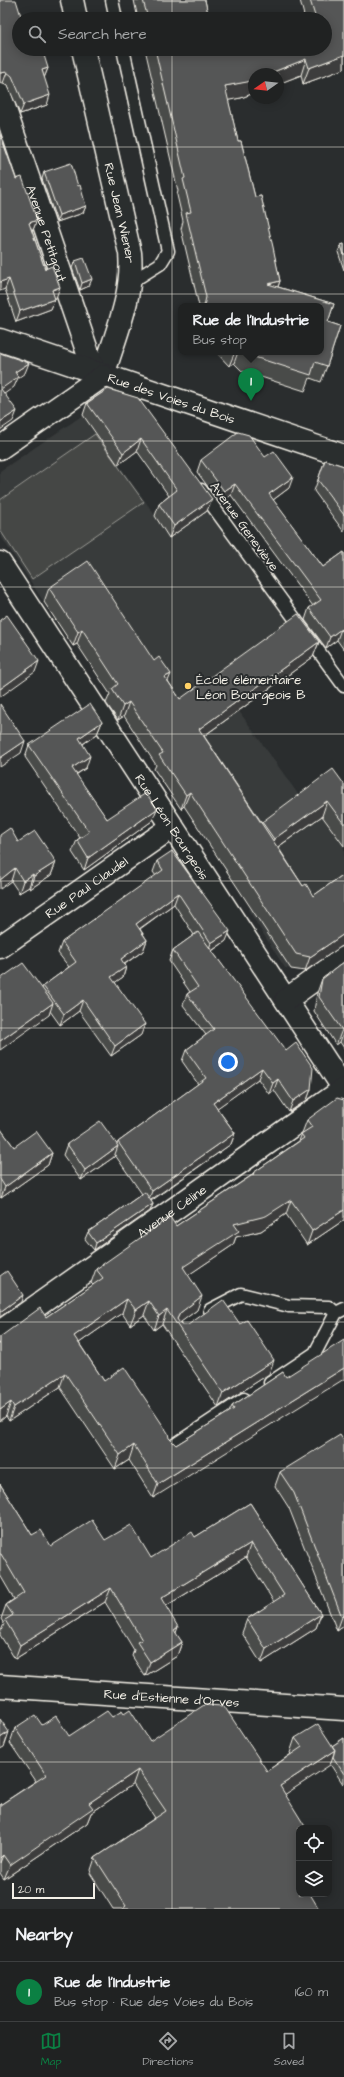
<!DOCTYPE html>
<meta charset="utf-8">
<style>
:root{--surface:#202222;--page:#2d2f2f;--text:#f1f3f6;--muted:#a2a4a5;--line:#3d3f40;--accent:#0b8043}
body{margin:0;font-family:"Architects Daughter",sans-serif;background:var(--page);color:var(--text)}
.controls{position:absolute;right:12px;bottom:12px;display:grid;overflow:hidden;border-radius:8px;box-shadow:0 2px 10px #0003}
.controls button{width:36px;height:36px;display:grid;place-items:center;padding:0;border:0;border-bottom:1px solid var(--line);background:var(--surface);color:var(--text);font:20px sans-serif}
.compass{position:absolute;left:248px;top:68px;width:36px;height:36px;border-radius:50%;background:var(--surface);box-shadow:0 2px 10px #0003;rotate:256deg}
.scale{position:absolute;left:12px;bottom:10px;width:83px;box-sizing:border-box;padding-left:4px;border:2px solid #f4f1e8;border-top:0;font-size:11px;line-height:14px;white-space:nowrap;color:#f4f1e8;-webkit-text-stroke:3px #2a2d2e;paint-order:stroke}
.you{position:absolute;left:228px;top:1062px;width:14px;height:14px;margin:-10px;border:3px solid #fff;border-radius:50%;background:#1a73e8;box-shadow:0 0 0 6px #1a73e833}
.badge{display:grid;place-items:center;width:26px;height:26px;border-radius:50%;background:var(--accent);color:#fff;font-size:13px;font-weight:700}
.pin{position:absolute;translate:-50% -33px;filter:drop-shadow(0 1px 2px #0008)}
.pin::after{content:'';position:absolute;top:21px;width:14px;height:12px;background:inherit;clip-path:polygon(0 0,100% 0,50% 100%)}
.popup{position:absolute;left:178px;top:303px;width:146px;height:52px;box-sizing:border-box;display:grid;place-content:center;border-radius:8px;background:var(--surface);filter:drop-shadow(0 1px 3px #0005);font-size:13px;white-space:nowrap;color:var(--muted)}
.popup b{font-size:15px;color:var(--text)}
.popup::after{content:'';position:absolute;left:50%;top:100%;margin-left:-8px;border:8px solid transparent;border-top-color:var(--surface)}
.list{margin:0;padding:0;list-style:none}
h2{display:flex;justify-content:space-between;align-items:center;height:52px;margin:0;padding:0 16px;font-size:17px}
h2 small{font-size:13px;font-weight:400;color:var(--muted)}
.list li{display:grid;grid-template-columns:26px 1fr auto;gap:12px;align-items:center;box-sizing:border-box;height:60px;padding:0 16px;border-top:1px solid var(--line)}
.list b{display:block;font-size:15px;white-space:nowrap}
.list p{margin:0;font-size:13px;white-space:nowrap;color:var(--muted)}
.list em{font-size:13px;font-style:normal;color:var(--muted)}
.icon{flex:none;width:22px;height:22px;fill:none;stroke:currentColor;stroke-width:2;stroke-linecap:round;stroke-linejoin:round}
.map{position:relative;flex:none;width:344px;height:1909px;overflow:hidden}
.search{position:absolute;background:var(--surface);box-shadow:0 2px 10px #0003;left:12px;right:12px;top:12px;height:44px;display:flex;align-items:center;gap:10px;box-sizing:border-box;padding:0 14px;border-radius:22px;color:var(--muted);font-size:15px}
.sheet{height:112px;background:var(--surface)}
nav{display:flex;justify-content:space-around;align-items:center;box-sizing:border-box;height:56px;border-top:1px solid var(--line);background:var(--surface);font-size:11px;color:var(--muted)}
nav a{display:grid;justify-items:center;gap:2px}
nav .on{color:var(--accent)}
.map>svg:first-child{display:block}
</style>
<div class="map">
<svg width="344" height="1909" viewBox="0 0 344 1909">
<rect width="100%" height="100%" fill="#2a2d2e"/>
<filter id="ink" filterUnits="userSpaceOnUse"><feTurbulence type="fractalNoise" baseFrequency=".025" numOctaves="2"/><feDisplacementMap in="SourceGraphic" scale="8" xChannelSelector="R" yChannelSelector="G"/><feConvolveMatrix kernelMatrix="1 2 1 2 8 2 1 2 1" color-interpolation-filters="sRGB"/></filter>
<g filter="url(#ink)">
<path fill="#373a3a" d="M83,415L155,515L193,487L316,655L239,711L303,801L344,806V936L298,970L285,968L248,910L251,908L185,807L181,809L157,767L76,643L72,645L0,535V471Z"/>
<path fill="#444645" stroke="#9c9c96" d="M95,434L144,502L32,579L0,530V500Z"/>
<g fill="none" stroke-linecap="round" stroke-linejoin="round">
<defs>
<path id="lane" d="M112,0L116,19
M123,49L168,251L160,264L131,282
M201,490L344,686
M210,1310L241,1294L289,1306L329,1307L336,1313
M270,1383L315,1353L336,1313L344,1309
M170,1448L244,1399"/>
<g id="street">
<path d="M72,0L76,19"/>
<path id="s1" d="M83,49L130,253C134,295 115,335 103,376"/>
<path id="s2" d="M0,95L94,371"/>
<path id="s3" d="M0,340L344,456"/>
<path d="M0,448L103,376"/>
<path id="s4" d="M0,563L344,1089"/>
<path id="s5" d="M0,947L172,827"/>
<path d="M286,1000L344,958"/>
<path id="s6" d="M0,1332L344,1089"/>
</g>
<g id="secondary">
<path id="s7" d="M0,1686L344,1709"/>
</g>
</defs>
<use href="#lane" stroke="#f4f1e8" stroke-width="15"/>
<use href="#street" stroke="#f4f1e8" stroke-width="25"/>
<use href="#secondary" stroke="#f4f1e8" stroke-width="25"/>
<use href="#lane" stroke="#2a2d2e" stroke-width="12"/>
<use href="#street" stroke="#2a2d2e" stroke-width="22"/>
<use href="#secondary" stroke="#2a2d2e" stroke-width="22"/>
</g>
<path fill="#494b4a" stroke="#f4f1e8" d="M0,0L19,49L48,68L44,78L47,105L20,114L8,86L3,83H0Z
M134,0H205L209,19H138Z
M300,0H344V69L303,84L301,75L278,84V74H254V93L241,98L228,100L238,141H241L255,197L261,196L280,281L278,287L334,304L328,322L340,326L327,366L321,382L310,378L305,391L242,371L234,363L229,366L216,352H321V306H199L181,229L183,221L177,195L178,191L145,49H220L221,53L231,49H325V19H305Z
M44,172L78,186L86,206L83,213L57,222L42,179Z
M16,179L37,220L33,230L32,231L45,269L56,298H55L51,309L16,322L5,289Z
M344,244V270L338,252L341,245Z
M75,261L89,286L80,290L72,268Z
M108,389L207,511L169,538L155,516L159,504L169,496L137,451L118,465L83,415L87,403Z
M201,460L289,488L273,500L323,567L344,552V650L337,640L326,648L305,620L309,608L313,606L231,495L220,503L197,472Z
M325,460L344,466V532L314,491Z
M49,588L168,681L180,699L319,642L313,657L204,736L262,823L344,784V846L322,816L278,847L303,886L313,896L344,874V946H342L305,971L291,969L184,806L181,809L154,769L156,765L124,716L118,720L106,703L110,694L77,644L73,646L44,602Z
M102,722L97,734L83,744L86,768L76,775L107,819L152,821L84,870L72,852L77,840L80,838L25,757L29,745Z
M18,842L56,862L51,875L30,889L29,887L19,893L11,881Z
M157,861L226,941L212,951L311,1089L307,1100L289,1112L274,1090L269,1094L258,1079L217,1108L235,1133L231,1144L151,1201L153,1204L150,1211L94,1250L85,1239L88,1232L142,1194L115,1155L114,1157L81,1180L63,1155L67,1144H117L118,1142L198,1084L182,1061L186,1050L206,1035L183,1005L187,994L190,992L169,961L173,950L194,935L174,904L140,929L147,940L143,951L125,964L126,967L123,977L115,982L141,1035L111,1056L79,1011L60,1025L50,1011L49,1015L42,988L43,986L69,967L58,953L62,942L156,876L153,872Z
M344,962V1048L340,1042L336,1045L314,1011L317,993L322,979Z
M344,1100V1220L307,1245L286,1214L261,1231L236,1237L233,1245L188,1275L197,1310L179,1323L181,1325L269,1374L218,1407L162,1324L154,1330L144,1315L130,1325L122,1313L79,1343L104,1381L169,1438L176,1445L229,1412L232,1406L283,1372L153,1498L129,1460L115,1469L60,1387L9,1421L6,1416L0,1421V1337L46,1317L93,1285L91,1283L96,1269L176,1226L252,1175L253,1173L299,1141L307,1120Z
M0,1128L14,1147L52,1153L48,1165L1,1198L0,1197Z
M344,1441V1626L337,1631L289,1508L275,1486L280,1472Z
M0,1484L32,1535L51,1546L105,1540L151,1558L195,1537L250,1503L321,1614L316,1628L261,1663L242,1633L247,1619L274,1602L246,1557L166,1606L176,1634L182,1642L177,1656L145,1676L132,1656L134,1650L105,1602L15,1659L0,1635V1633L4,1624L1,1619L6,1605L14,1599L0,1575Z
M124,1714L150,1741L267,1771L291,1754L290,1753L295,1738L332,1746L344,1738V1783L343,1784L330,1764L285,1794L299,1894L319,1909H113L90,1873L95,1858L155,1818L133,1784L91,1813L87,1823L4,1879L0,1873V1805L36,1781L10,1743L15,1728L42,1725L69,1736L112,1717Z"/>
<path fill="#3c3d3c" stroke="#f4f1e8" d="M344,55V69L303,84L309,68Z
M306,59L301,75L278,84V74H268Z
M48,68L44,78L42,70Z
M7,72L3,83H0V73Z
M254,80V93L241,98L219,102L225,86Z
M50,95L47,105L20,114L24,104Z
M86,206L83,213L57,222L59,215Z
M37,220L33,230L25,233L29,223Z
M9,279L5,289L0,291V282Z
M92,279L89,286L80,290L82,283Z
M280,281L274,297L268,284Z
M60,287L56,298L48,300L52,290Z
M55,299L51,309L16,322L20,311Z
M235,352H238L234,363L229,366Z
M29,363L25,373L18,378L14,387L0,397L1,389L15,372Z
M17,411L13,421L0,430V422Z
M141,439L137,451L118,465L123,453Z
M293,477L289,488L265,506L269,494Z
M235,484L231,495L220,503L224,491Z
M212,499L207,511L169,538L174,526Z
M82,629L77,644L73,646L78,632Z
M341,629L337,640L326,648L330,637Z
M319,642L313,657L194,743L199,729Z
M39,661L35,672L0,697V689Z
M171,674L165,688V677Z
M129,702L124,716L118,720L123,706Z
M102,722L97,734L74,750L79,738Z
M25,741L21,753L0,767V758Z
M90,756L86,768L67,780L72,768Z
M190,792L184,806L181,809L186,795Z
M327,801L322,816L269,853L274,839Z
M157,809L152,821L84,870L88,858Z
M56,862L51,875L30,889L34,876Z
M15,868L11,881L0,889V880Z
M33,874L29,887L19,893L23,881Z
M178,893L174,904L132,934L136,924Z
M230,931L226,941L207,954L211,943Z
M344,934V941L342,946L305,971L310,957Z
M147,940L143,951L117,969L121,959Z
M126,967L123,977L107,988L111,977Z
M83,1000L79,1011L60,1025L64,1014Z
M53,1003L49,1015L0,1050V1041Z
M145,1024L141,1035L111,1056L115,1046Z
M344,1029V1031L340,1042L336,1045L342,1030Z
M262,1068L258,1079L209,1114L213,1103Z
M278,1079L274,1090L269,1094L273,1083Z
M311,1089L307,1100L289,1112L293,1101Z
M235,1133L231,1144L148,1202L152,1191Z
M118,1146L114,1157L81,1180L85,1170Z
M52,1153L48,1165L1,1198L5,1187Z
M291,1200L286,1214L261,1231L236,1237L233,1245L178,1282L183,1267L234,1224Z
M153,1204L150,1211L94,1250L96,1243Z
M344,1210V1220L307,1245L312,1231Z
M23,1295L21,1302L0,1317V1312Z
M202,1296L197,1310L177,1325V1319L180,1313Z
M127,1299L122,1313L69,1350L74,1336Z
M149,1301L144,1315L130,1325L136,1310Z
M167,1310L162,1324L154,1330L159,1316Z
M274,1360L269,1374L218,1407L223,1393Z
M344,1368V1379L153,1498L158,1484Z
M65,1373L60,1387L9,1421L14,1407Z
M11,1402L6,1416L0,1421V1410Z
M134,1445L129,1460L115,1469L120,1455Z
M251,1543L246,1557L156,1612L161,1598Z
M111,1588L105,1602L15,1659L20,1645Z
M321,1614L316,1628L261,1663L266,1649Z
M344,1615V1626L337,1631L342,1617Z
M178,1627L173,1642L174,1630Z
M182,1642L177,1656L145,1676L150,1662Z
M9,1732L4,1747L0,1749V1738Z
M335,1750L330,1765L275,1801L280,1786Z
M138,1770L133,1784L91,1813L87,1823L4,1879L10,1865L89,1803Z
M3,1855L0,1863V1858Z"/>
<path fill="#555756" stroke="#f4f1e8" d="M0,0H16L22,19H19V49H42L48,68L42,70L50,95L24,104L12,76L7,72L0,73Z
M143,0H205L209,19H148Z
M310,0H344V55L309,68L306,59L268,74H254V80L247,82L225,86L238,141H241L255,197L261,196L273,247L280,281L268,284L334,304L328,322L340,326L327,366L315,362L311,375L248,355L245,352H321V306H204L206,297L186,213L191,212L183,179L185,178L155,49H220L221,53L231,49H325V19H306L315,16Z
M0,134L16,179L22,177L37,220L29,223L45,269L52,266L60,287L52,290L55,299L20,311L9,279L0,282Z
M71,163L78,186L80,185L86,206L59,215L44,172Z
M344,244V255L341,245Z
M84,258L92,279L82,283L75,261Z
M0,353L29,363L15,372L18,377L1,389L17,411L0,422Z
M108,389L138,398L212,499L174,526L159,504L177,490L141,439L123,453L87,403Z
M238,432L249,435L265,457L274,451L293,477L269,494L323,567L344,552V633L341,629L330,637L309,608L321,600L235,484L224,491L201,460Z
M325,460L344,466V515L318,480Z
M88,561L154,661L159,657L171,674L165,677L180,699L298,614L319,642L199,729L303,886L306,884L313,896L344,874V934L310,957L296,954L190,792L186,795L159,755L163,753L129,702L123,706L112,689L118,684L82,629L78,632L49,588Z
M7,615L39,661L0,689V620Z
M0,704L25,741L0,758Z
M90,704L102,722L79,738L90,756L72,768L107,819L146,793L157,809L88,858L77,840L89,832L29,745Z
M333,769L344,784V824L327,801L274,839L262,822Z
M10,828L18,842L35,831L56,862L34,876L33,874L23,881L15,868L0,880V835Z
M172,851L230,931L211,943L178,893L136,924L147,940L121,959L126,967L111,977L145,1024L115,1046L83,1000L64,1014L43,986L76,962L62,942L163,870L157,861Z
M198,932L286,1051L296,1043L313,1068L311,1089L293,1101L278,1079L273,1083L262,1068L213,1103L235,1133L152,1191L118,1142L206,1078L186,1050L214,1029L187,994L198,987L173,950Z
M344,962V1029L342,1030L319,997L322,979Z
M23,963L53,1003L0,1041V979Z
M337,1098L344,1100V1210L312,1231L291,1200L266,1216L234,1224L239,1231L183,1267L202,1296L180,1313L177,1319L181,1325H188L223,1300L240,1324L247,1320L274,1360L223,1393L167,1310L159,1316L149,1301L136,1310L127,1299L74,1336L104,1381L124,1367L168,1433L169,1438L176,1445L234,1409L232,1406L283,1372L286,1377L344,1340V1368L158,1484L134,1445L120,1455L65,1373L14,1407L11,1402L0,1410V1337L40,1308L46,1317L103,1278L96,1269L170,1217L176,1226L254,1174L253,1173L304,1138L301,1134L312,1127L307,1120Z
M100,1121L118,1146L85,1170L67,1144Z
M0,1128L14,1147L36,1131L52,1153L5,1187L0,1179Z
M145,1192L153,1204L96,1243L88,1232Z
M7,1271L23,1295L0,1312V1276Z
M340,1435L344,1441V1615L342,1617L294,1493L280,1472Z
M0,1484L32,1535L41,1530L51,1546L92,1520L105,1540L131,1525L151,1558L192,1532L195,1537L250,1503L321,1614L266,1649L247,1619L284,1595L251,1543L161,1598L178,1627L174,1630L182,1642L150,1662L137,1642L142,1640L111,1588L20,1645L5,1620L13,1615L6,1605L24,1593L1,1554H0Z
M204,1705L224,1706L267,1771L302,1747L295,1738L318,1724L335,1750L280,1786L306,1828H299V1894H310L319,1909H122L126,1906L95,1858L166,1811L138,1770L89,1803L93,1808L10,1865L3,1855L0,1858V1805L46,1775L15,1728L35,1715L42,1725L56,1716L69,1736L107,1711L112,1717L122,1711L124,1714L130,1710L150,1741Z
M0,1719L9,1732L0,1738Z
M344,1738V1774L333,1757L335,1750L332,1746Z"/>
</g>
<path fill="none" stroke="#f4f1e8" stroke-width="1" stroke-opacity="0.55" d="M172,0V19M172,49V1909M0,147H344M0,294H344M0,441H344M0,587H344M0,734H344M0,881H344M0,1028H344M0,1175H344M0,1322H344M0,1468H344M0,1615H344M0,1762H344"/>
<circle fill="#ffd166" stroke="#2a2d2e" stroke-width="1.5" cx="188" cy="686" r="4"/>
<g text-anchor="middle" stroke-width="4" stroke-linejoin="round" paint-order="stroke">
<g font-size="13" fill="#f4f1e8" stroke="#2a2d2e">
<text dy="5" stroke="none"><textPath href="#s1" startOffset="168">Rue Jean Wiener</textPath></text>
<text dy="5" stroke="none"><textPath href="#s2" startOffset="146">Avenue Petitgout</textPath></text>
<text dy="5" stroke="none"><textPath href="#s3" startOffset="181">Rue des Voies du Bois</textPath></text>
<text transform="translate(245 526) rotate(54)" y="5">Avenue Geneviève</text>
<text dy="5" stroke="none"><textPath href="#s4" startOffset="315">Rue Léon Bourgeois</textPath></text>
<text dy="5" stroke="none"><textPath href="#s5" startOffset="105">Rue Paul Claudel</textPath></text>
<text dy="5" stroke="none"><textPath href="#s6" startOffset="210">Avenue Céline</textPath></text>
<text dy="5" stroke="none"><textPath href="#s7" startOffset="172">Rue d'Estienne d'Orves</textPath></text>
</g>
<g font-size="13" fill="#f4f1e8" stroke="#2a2d2e" text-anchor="start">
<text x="196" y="684">École élémentaire<tspan x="196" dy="15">Léon Bourgeois B</tspan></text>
</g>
</g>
</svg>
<div class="controls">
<button><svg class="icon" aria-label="locate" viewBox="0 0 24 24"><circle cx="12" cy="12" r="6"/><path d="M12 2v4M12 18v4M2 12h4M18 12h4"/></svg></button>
<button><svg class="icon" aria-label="layers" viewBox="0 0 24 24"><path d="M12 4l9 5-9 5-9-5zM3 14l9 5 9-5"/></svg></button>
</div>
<svg class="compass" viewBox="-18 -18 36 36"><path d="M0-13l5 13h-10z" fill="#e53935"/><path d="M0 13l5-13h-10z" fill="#a2a4a5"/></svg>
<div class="scale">20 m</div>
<div class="you"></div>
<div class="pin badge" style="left:251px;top:401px">1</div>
<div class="popup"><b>Rue de l'Industrie</b>Bus stop</div>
<div class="search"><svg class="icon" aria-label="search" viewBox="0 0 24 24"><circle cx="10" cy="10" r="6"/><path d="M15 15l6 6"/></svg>Search here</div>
</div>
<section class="sheet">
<h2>Nearby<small></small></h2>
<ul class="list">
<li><span class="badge">1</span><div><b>Rue de l'Industrie</b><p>Bus stop · Rue des Voies du Bois</p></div><em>160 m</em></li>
</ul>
</section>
<nav>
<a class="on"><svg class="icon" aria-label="map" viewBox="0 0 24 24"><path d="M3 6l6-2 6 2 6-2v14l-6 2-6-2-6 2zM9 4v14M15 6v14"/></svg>Map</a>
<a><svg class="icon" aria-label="directions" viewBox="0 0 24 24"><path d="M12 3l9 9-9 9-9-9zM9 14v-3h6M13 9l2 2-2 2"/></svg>Directions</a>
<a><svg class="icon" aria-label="saved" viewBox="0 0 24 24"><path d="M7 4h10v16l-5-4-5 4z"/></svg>Saved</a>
</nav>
